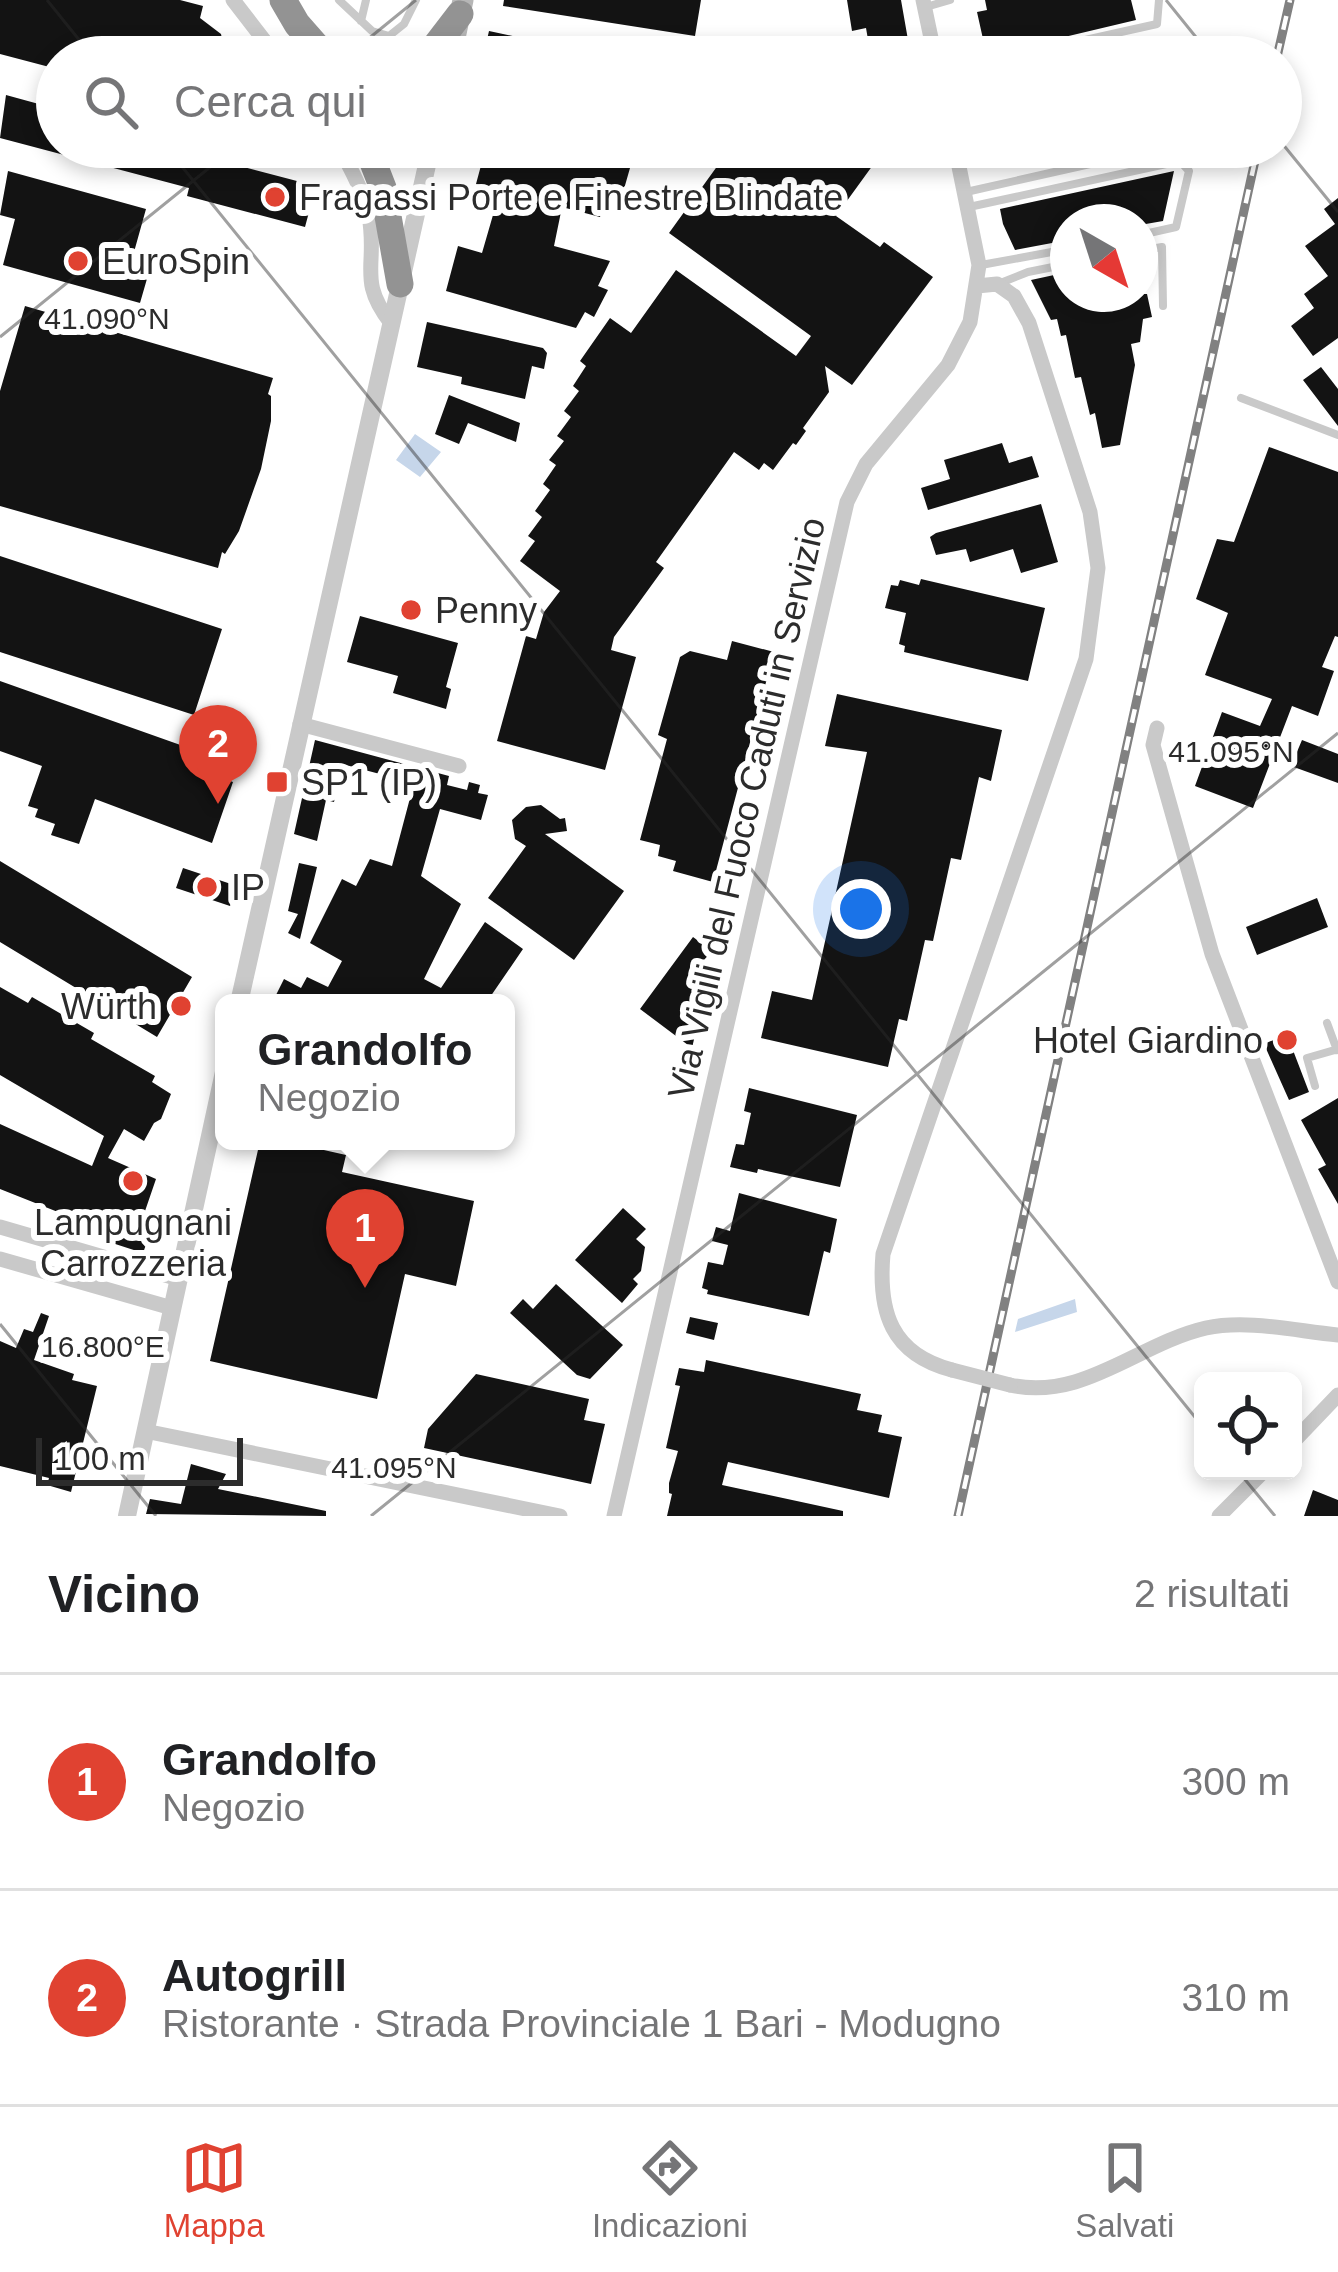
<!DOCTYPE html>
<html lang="it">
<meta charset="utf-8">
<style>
:root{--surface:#fff;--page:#f2f2f2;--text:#202124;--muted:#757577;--line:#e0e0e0;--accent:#e04231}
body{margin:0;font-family:Helvetica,sans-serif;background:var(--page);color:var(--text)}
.controls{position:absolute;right:36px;bottom:36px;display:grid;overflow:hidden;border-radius:18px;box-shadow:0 6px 18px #0003}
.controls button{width:108px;height:108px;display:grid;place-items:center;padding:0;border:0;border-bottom:3px solid var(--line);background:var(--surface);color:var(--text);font:60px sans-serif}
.compass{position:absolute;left:1050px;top:204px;width:108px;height:108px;border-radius:50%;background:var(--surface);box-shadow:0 6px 18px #0003;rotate:141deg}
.scale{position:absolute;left:36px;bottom:30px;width:207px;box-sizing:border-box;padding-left:12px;border:6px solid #2c2c2c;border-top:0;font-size:33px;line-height:42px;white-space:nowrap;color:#2c2c2c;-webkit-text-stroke:9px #fff;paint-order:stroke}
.you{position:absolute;left:861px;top:909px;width:42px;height:42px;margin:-30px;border:9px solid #fff;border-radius:50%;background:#1a73e8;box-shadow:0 0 0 18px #1a73e833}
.badge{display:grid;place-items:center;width:78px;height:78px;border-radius:50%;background:var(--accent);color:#fff;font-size:39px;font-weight:700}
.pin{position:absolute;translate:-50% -99px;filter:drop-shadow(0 3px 6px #0008)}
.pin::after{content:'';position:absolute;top:63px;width:42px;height:36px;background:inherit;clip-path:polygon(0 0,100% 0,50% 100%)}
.popup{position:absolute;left:215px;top:994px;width:300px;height:156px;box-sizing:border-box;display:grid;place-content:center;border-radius:18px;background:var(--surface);filter:drop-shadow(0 3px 9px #0005);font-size:39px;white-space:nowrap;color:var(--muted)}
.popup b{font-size:45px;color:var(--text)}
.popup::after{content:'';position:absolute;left:50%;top:100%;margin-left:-24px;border:24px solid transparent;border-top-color:var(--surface)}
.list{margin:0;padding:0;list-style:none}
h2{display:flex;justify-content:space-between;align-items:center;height:156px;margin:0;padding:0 48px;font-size:51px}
h2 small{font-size:39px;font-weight:400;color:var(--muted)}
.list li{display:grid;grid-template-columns:78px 1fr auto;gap:36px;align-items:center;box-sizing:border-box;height:216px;padding:0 48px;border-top:3px solid var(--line)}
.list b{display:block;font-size:45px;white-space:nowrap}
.list p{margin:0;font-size:39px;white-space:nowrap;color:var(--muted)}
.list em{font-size:39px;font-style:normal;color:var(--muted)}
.icon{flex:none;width:66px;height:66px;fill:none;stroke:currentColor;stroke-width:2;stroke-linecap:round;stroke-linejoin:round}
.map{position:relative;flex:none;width:1338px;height:1516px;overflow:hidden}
.search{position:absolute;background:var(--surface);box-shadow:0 6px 18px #0003;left:36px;right:36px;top:36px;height:132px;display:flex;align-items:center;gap:30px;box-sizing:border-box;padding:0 42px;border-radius:66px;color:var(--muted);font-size:45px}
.sheet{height:588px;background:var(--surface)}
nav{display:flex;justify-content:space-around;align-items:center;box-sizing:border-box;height:168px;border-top:3px solid var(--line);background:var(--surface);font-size:33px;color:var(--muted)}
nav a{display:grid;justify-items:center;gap:6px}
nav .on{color:var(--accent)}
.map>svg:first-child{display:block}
</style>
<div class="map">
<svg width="1338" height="1516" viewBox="0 0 1338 1516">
<rect width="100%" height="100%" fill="#fff"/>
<path fill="#c6d6ea" d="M415,434L441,452L420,477L396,460Z
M1075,1299L1077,1312L1015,1332L1018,1319Z"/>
<path fill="#131313" d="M0,0H180L203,6L200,18L221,34L226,57H57V69L0,54Z
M504,0H701L695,36L503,6Z
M847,0H901L911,57H871L866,28L852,31Z
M985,0H1131L1136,20L993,54L991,46L985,48L977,12L987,10Z
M489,31L587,52V57H483Z
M6,95L57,109V147H200L198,155L316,186L305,227L187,196L189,188L0,138Z
M486,147H636L622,196L607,192L600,217L562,207L554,246L610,261L598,286L608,290L594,317L585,312L576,328L446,291L458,246L482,253L493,215L500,190L476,184Z
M731,147H886L836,216L880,247L884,242L933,277L852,385L825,366L829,392L803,428L806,431L796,445L793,443L773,470L764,463L759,470L734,452L656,562L664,568L614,637L611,650L636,657L605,770L497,741L526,636L536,639L544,612L560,591L520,561L535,541L528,536L542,517L535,511L550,490L543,484L556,465L549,460L564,441L557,436L571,417L564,411L579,391L573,386L586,366L580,361L610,318L631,333L676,270L796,356L811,336L669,233Z
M1020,147H1093V152L1025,167Z
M8,171L146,209L134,252L153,258L140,303L3,265L15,219L0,215Z
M1174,171L1163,221L1140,225V222H1068V240L1015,250L1003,224L1000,209Z
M1338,198V338L1313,356L1291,326L1314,308L1304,294L1328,276L1305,246L1335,224L1324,209Z
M1068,272V294H1147L1152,317L1143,319L1140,342L1131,344L1135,365L1120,445L1102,448L1095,413L1090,415L1081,377L1075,378L1066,335L1061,336L1057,319L1051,320L1031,280Z
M25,306L273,378L268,394L271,396V421L261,469L239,531L225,554L222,552L218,568L0,506V391Z
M427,322L543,348L547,353L544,369L532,366L525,399L461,384L462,377L417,367Z
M1321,367L1338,389V426L1303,380Z
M449,395L520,423L516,442L468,423L459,444L435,434Z
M1002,443L1009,463L1032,456L1039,477L928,510L921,488L950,479L944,460Z
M1269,447L1338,472V637L1335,636L1322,667L1334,671L1318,716L1292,706L1253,808L1195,786L1222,712L1260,726L1272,699L1205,675L1228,613L1196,599L1217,539L1234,542Z
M1041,504L1058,562L1021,573L1013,549L970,562L966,549L936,555L930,537L936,533Z
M0,556L222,629L194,715L0,652Z
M921,579L1045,608L1028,681L904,652L905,646L899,644L906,613L885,608L891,585L898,586L900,580L919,585Z
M360,616L458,643L446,687L451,689L446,709L393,693L398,676L347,662Z
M732,641L774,652L713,882L673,871L676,861L658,856L660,845L640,840L667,739L658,735L680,657L690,651L727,660Z
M0,681L203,753L197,769L233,782L212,843L95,799L79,844L51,835L55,824L35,817L38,809L28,806L42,766L0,751Z
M837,694L1002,730L991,781L979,777L961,860L951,858L933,941L925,940L907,1021L899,1019L888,1067L761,1038L772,991L812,1000L867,752L825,746Z
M315,740L449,776L447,785L467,790L469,782L480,785L478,793L488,795L481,820L440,809L421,876L461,904L424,979L441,988L485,922L523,949L486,1003H272L284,979L301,988L307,977L328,987L342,961L310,943L342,879L356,886L370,859L392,866L414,783L342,764L334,802L326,800L317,841L294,834Z
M1302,740L1338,754V783L1291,766Z
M541,805L560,819L565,818L567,831L545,834L624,891L574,960L488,898L526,846L515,839L512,820L526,807Z
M0,861L192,977L157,1037L0,942Z
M299,863L317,867L300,939L288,933L298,914L288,911Z
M183,868L237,886L230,906L176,888Z
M1317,898L1328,927L1257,955L1246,927Z
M693,937L712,951L704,960L710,964L701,984L705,987L702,998L695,1008L699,1011L691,1031L695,1035L692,1048L640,1009Z
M0,987L28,1003L32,997L94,1033L91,1039L155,1076L152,1082L171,1094L161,1119L154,1123L144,1141L124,1129L108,1158L156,1179L144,1214L130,1210L123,1230L148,1239L143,1253L69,1229L73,1218L0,1189V1124L92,1166L104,1136L0,1075Z
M1290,1033L1295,1043L1291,1045L1309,1092L1289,1100L1264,1044Z
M749,1088L857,1115L840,1187L758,1169L757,1173L730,1167L736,1144L744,1145L751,1113L744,1111Z
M1338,1098V1204L1318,1169L1326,1165L1301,1120Z
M260,1141H284L346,1155L342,1172L474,1201L456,1286L405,1274L377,1399L210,1361Z
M739,1193L837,1219L830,1253L824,1251L809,1316L707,1294L708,1290L702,1288L708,1262L723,1265L728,1245L712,1241L716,1227L730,1231Z
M623,1208L646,1229L636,1239L645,1247L641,1271L633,1279L638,1284L622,1303L575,1260Z
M556,1284L623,1345L590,1379L577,1375L510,1313L523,1299L533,1309Z
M41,1313L49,1316L34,1360L74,1374L72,1380L97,1386L71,1492L47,1485L49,1478L0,1466V1341L16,1348L24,1329L33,1332Z
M690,1317L718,1323L714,1340L686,1333Z
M706,1360L861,1394L857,1410L882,1415L878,1432L902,1437L889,1498L728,1462L722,1485L843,1511V1516H667L672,1494L669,1493V1483L678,1451L666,1448L680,1386L675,1385L679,1368L704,1372Z
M476,1374L589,1399L584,1420L605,1424L591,1484L424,1448L428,1429Z
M191,1464L226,1474L218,1489L326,1511V1516L146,1514L150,1499L181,1504Z
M1313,1490L1338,1500V1516H1304Z"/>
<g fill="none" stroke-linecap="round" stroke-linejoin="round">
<path stroke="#c9c9c9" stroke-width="8" d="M339,0L372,31L389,36L404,24L416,0
M926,7L950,0
M361,21L366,0
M1009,57L1157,24L1159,0
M966,192L1090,164L1121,147
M969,207L1180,161L1189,171L1176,227L1140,235
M1140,251L1162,247L1163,306
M981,265L1068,249
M998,284L1028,272L1068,264
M1241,398L1338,435
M1327,1023L1337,1050
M1315,1086L1307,1058L1338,1049"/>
<path stroke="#c9c9c9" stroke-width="15" d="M233,0L277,57
M923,0L935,57
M339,147C351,169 363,191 369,216C378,265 357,280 391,323
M300,724L459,766
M1157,728L1153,745L1212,954L1338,1282
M0,1227L179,1279
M0,1259L172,1308
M952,1370C891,1354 878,1312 883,1254L1086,659L1098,568L1090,512L1029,323L1014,296L997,284L977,286
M1010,1385C1084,1401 1137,1344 1206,1328C1247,1319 1296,1331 1338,1335
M145,1431L560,1516
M1293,1442L1338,1395
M614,1516L847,502L866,464L948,365L970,322L979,265L955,147
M1219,1516L1264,1471"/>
<path stroke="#c9c9c9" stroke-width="18" d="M239,1003L431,147
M127,1516L224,1072"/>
<path stroke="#b6b6b6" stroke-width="21" d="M451,57L463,0"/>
<path stroke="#939393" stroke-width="27" d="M283,0L297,24L326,57
M427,57L460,14
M367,147L383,188L400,284"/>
<defs>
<path id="rail" d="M1277,57L1290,0
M958,1516L1258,147"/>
</defs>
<use href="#rail" stroke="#818181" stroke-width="9"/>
<use href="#rail" stroke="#fff" stroke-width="4.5" stroke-dasharray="14" stroke-linecap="butt"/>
<path stroke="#c9c9c9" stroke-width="15" d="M952,1370L1010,1385"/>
</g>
<path fill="none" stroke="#2c2c2c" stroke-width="3" stroke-opacity="0.45" d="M47,0L93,57M1166,0L1212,57M346,57L416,0M1281,142L1338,212M166,147L1203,1427M0,337L235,147M0,1324L156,1516M1238,1471L1275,1516M371,1516L1338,733"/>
<g fill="#e04231" stroke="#fff" stroke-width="4.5">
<circle cx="275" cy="197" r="12"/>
<circle cx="78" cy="261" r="12"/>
<circle cx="411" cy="610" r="12"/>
<rect x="265" y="770" width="24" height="24" rx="6"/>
<circle cx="207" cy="887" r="12"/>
<circle cx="181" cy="1006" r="12"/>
<circle cx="1287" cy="1040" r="12"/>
<circle cx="133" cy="1181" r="12"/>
</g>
<g text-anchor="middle" stroke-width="12" stroke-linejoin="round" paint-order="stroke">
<g font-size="36" fill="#2c2c2c" stroke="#fff" text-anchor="start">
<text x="299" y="210">Fragassi Porte e Finestre Blindate</text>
<text x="102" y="274">EuroSpin</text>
<text x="435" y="623">Penny</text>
<text x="301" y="795">SP1 (IP)</text>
<text x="231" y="900">IP</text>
<text x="157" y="1019" text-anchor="end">Würth</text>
<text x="1263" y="1053" text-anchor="end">Hotel Giardino</text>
<text x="133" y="1235" text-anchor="middle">Lampugnani<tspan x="133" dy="41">Carrozzeria</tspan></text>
</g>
<g font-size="36" fill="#2c2c2c" stroke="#fff">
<text transform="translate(746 808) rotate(-77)" y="13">Via Vigili del Fuoco Caduti in Servizio</text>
</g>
</g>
<g font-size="30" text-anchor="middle" fill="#2c2c2c" stroke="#fff" stroke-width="12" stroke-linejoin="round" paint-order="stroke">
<text x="107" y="329">41.090°N</text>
<text x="1231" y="762">41.095°N</text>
<text x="103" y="1357">16.800°E</text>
<text x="394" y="1478">41.095°N</text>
</g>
</svg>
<div class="controls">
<button><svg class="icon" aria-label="locate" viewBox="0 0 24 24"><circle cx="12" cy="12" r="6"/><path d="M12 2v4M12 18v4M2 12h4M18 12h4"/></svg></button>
</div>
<svg class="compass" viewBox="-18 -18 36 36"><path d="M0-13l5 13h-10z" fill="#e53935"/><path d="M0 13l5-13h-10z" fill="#757577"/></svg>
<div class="scale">100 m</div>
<div class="you"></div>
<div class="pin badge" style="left:365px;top:1288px">1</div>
<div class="popup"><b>Grandolfo</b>Negozio</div>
<div class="pin badge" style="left:218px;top:804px">2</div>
<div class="search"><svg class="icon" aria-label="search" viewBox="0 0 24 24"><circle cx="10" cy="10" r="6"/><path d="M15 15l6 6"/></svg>Cerca qui</div>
</div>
<section class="sheet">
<h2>Vicino<small>2 risultati</small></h2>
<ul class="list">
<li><span class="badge">1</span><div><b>Grandolfo</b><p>Negozio</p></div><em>300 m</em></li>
<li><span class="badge">2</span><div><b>Autogrill</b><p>Ristorante · Strada Provinciale 1 Bari - Modugno</p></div><em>310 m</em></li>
</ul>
</section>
<nav>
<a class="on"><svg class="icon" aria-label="map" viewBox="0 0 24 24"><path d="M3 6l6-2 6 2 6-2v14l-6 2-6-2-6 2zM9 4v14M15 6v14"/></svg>Mappa</a>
<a><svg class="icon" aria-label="directions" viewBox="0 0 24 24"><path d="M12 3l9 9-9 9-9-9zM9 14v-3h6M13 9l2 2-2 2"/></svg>Indicazioni</a>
<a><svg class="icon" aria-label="saved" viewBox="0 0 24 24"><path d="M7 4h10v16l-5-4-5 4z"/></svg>Salvati</a>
</nav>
